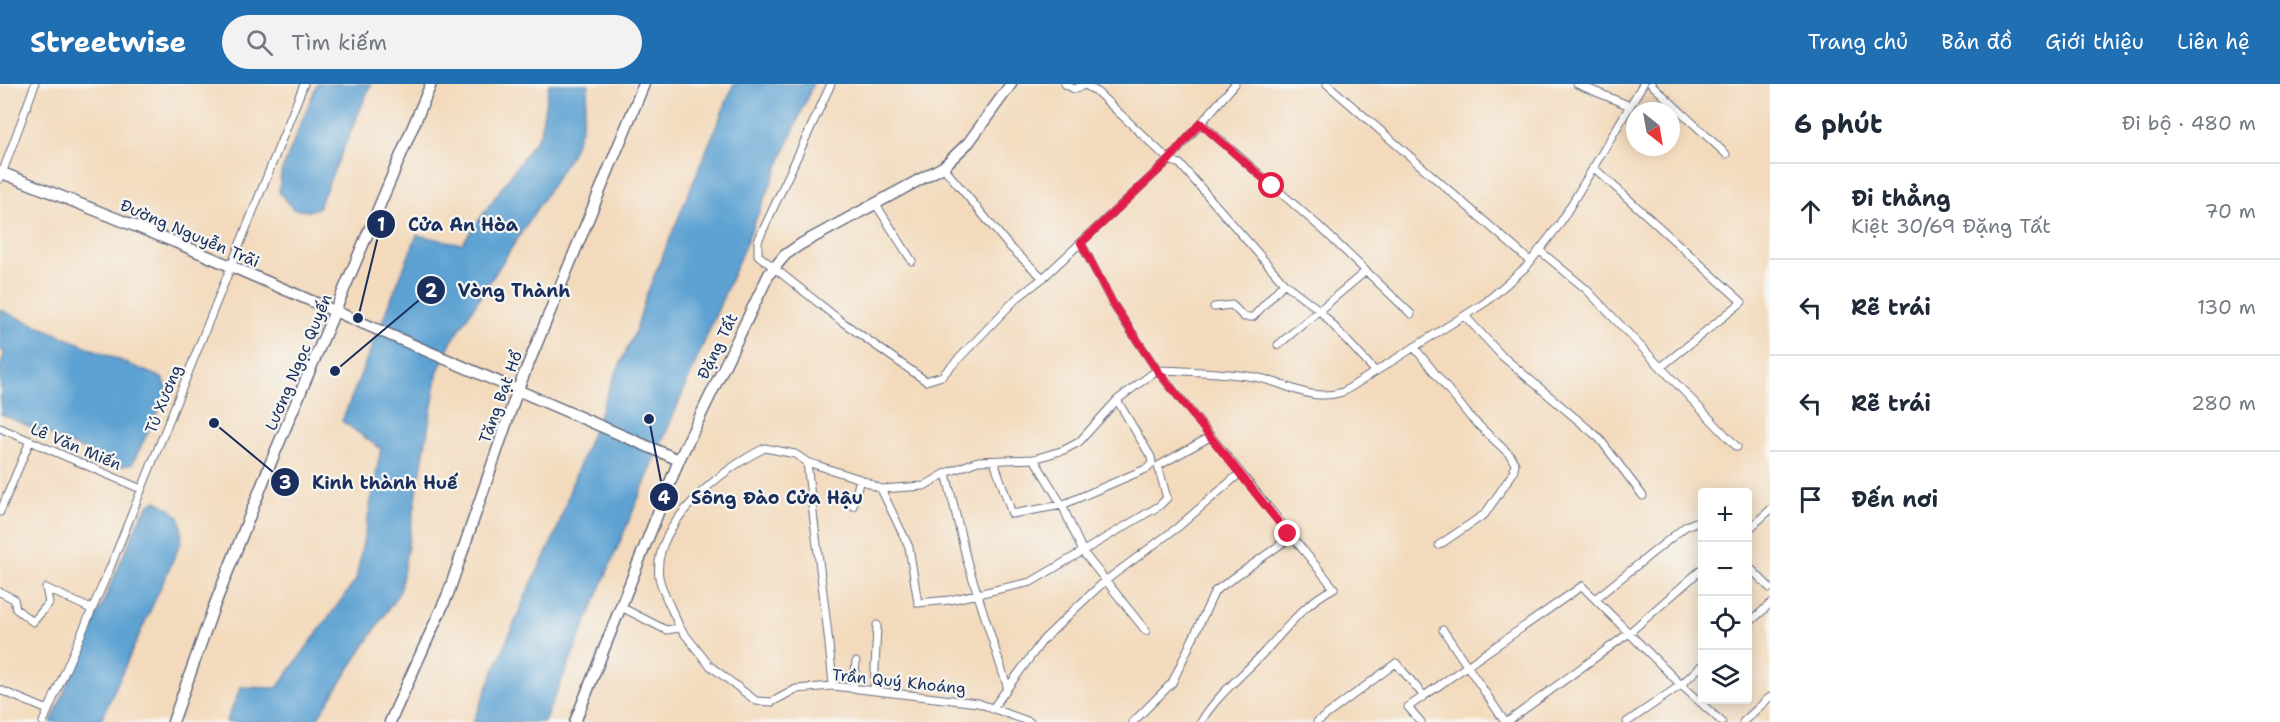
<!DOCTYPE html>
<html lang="vi">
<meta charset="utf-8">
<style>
:root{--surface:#fff;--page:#f2f2f3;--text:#1f2937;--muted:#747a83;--line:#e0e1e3;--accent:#1f6fb2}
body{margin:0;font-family:"Shantell Sans",sans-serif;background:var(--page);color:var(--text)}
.controls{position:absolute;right:18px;bottom:18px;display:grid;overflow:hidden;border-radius:6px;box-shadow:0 3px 15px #0003}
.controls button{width:54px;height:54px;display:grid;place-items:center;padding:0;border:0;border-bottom:2px solid var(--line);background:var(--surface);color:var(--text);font:30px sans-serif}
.compass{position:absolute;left:1626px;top:18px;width:54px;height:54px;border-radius:50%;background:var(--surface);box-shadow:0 3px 15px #0003;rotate:149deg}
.stop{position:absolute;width:18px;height:18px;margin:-14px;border:4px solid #e11d48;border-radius:50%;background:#fff}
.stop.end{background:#e11d48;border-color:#fff;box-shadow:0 2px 6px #0008}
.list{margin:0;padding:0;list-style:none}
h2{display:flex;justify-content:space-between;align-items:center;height:78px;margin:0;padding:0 24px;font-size:26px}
h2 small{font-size:20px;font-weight:400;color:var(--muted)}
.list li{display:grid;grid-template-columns:39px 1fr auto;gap:18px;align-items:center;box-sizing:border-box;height:96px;padding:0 24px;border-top:2px solid var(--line)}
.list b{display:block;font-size:22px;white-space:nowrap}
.list p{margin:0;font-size:20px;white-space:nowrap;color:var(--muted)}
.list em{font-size:20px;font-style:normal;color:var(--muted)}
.icon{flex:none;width:33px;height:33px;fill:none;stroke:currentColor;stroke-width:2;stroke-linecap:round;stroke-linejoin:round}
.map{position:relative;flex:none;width:1770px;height:638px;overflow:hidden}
header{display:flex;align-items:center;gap:36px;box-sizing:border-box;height:84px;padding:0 30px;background:var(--accent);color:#fff}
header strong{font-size:28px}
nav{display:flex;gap:33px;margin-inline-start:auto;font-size:21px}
.search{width:420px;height:54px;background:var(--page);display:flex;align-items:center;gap:15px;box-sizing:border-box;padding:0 21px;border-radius:33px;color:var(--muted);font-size:22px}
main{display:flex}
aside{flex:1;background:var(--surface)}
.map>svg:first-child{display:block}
</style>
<header>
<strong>Streetwise</strong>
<div class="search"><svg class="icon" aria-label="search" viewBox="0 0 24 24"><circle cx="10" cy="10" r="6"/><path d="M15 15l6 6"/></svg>Tìm kiếm</div>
<nav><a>Trang chủ</a><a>Bản đồ</a><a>Giới thiệu</a><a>Liên hệ</a></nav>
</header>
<main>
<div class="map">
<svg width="1770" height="638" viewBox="0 0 1770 638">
<rect width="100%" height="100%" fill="#f6f6f2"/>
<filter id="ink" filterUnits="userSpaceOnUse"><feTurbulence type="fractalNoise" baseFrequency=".0167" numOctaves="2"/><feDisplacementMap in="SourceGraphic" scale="12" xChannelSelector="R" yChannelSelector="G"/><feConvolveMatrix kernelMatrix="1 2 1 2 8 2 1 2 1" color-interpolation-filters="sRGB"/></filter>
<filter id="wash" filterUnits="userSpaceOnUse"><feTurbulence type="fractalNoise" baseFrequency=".008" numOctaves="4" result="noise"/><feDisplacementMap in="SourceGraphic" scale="24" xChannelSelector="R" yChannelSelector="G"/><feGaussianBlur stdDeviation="1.35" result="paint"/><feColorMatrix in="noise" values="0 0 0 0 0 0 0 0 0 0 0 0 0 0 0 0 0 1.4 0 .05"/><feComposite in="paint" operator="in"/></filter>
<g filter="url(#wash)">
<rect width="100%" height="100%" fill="#f3dabc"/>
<path fill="#5da2d2" stroke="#3c6898" stroke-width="1.5" d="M317,0H371L318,124L308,127L293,125L279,108L281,89Z
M549,0H589L581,45L571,71L450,260L438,287L400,507L315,638H226L241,603L277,604L356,496L381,365L342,337L417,151L462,160L540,50Z
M734,0H813L544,638H473L526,511L556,449L572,400L612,298L636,246L646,212Z
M0,226L162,294L167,303L165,314L132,380L121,382L1,330L0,285L4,270L0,263Z
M156,417C178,429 184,431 181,458L100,638H51L139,436L149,420Z"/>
</g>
<g filter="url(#ink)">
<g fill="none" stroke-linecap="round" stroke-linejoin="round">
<defs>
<path id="street" d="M831,0L758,157V171L841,237L926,297L942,292L1016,215L1043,194L1169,76L1235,0
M1065,0L1074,5L1085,1L1096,7L1169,76L1180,80L1284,199L1318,225L1375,287
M1327,0L1530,177
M1577,0L1630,22
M1651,0L1726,70
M1201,39L1321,144L1411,230
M943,83L1009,162L1043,194
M1593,83L1742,218L1661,283
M0,95L35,0
M875,119L912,177
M1081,159L1113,220L1157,286L1334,504C1301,522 1291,540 1266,566C1245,590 1217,610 1201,638
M1539,166L1586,205L1737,363
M1214,223L1232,221L1244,233H1253L1284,199
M1465,232L1502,272L1599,354L1643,412
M1278,261L1366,187
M1414,263L1471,334L1510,371L1515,380L1513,389L1485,430L1439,461
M0,344L141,405
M1034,375L1062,421L1083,468L1146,547
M994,377L1012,430L1062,421L1148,384L1152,379L1151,373L1117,316
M807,378C815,453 827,527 833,602
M946,389L967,477L1007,602
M881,405L909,463L918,519L950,516L1031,498L1159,422L1167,414L1158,382L1210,353
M853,422L860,395
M0,428L30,357
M1748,446L1770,426
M1748,482L1770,504
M46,504L91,525
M0,508L14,515L16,525L33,538L49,519L46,504
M1595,515L1686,442L1698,437L1702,439
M621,523L666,546L680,544L709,581L756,617L772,618L796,605L833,602L978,619L1030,638
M1748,540L1770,520
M680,544C674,529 662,509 659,493C652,440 723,384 765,364L795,370L807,378L860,395L881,405L924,402L946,389L978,377L1034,375L1064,366L1079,358L1117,316L1157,286C1189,287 1222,288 1254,293C1287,298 1308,319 1343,308L1486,218L1527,182L1559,141L1643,0
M1443,546L1505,638
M853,605L856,578
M0,606L48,626
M874,607L877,541
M1424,612L1582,502L1681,601L1722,638
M992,625L1043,556L1077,523L1105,497L1178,443L1239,390
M43,638L110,484L304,0
M1133,638L1172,599L1215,507L1291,453
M1317,638L1396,579L1424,612L1408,623L1421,638
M1507,638L1629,549L1702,485
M1627,638L1681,601L1702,581
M1743,638L1770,613"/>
<path id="secondary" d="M0,88L175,158L679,376
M173,638L213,525L271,378L431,0
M390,638L448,510L518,305L644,0
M575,638L679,376L769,190L785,171L801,160L943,83L969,58L1011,0"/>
</defs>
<use href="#street" stroke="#676b7f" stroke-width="9"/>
<use href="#secondary" stroke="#676b7f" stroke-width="13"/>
<use href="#street" stroke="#fff" stroke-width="7"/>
<use href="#secondary" stroke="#fff" stroke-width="10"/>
</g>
</g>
<g fill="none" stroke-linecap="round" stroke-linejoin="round" filter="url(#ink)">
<path stroke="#e11d48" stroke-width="8" d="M1272,102L1200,39L1169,76L1081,159L1113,220L1157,286L1288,450"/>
</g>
<g text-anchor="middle" stroke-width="4.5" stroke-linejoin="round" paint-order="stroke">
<g font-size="16" fill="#1b2f5e" stroke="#f6f6f2">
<text transform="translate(190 149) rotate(23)" y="6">Đường Nguyễn Trãi</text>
<text transform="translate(717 262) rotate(-64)" y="6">Đặng Tất</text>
<text transform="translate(298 278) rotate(-67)" y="6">Lương Ngọc Quyến</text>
<text transform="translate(500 313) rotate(-70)" y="6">Tăng Bạt Hổ</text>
<text transform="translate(163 315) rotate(-68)" y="6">Tú Xương</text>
<text transform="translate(76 362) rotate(23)" y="6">Lê Văn Miến</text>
<text transform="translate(899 597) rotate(6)" y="6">Trần Quý Khoáng</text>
</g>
</g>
<path fill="none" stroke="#1b2f5e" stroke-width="2" d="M358 234L381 140M335 287L431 206M214 339L285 398M649 335L664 413"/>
<g fill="#1b2f5e" stroke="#f6f6f2" stroke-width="2">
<circle cx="358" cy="234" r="6"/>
<circle cx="335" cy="287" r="6"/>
<circle cx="214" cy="339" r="6"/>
<circle cx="649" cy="335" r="6"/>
<circle cx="381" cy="140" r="15"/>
<circle cx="431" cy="206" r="15"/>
<circle cx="285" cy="398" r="15"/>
<circle cx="664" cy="413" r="15"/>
</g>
<g font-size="18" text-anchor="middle" font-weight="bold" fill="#fff">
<text x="381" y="147">1</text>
<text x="431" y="213">2</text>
<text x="285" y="405">3</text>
<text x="664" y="420">4</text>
</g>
<g font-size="18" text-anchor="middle" font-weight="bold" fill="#1b2f5e" stroke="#f6f6f2" stroke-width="4.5" stroke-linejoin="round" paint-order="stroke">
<text x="463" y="147">Cửa An Hòa</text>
<text x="514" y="213">Vòng Thành</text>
<text x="385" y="405">Kinh thành Huế</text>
<text x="777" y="420">Sông Đào Cửa Hậu</text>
</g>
</svg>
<div class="controls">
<button>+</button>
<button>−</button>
<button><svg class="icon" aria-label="locate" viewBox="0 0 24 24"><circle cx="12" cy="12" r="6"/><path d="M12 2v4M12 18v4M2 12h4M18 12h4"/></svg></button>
<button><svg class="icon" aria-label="layers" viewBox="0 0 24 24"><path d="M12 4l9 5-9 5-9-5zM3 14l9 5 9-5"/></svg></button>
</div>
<svg class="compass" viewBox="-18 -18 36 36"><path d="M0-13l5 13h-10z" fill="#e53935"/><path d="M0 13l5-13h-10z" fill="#747a83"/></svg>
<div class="stop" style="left:1272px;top:102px"></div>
<div class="stop end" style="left:1288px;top:450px"></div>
</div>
<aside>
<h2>6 phút<small>Đi bộ · 480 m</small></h2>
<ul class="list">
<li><svg class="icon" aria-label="ahead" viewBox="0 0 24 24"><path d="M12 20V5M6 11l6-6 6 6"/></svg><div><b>Đi thẳng</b><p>Kiệt 30/69 Đặng Tất</p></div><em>70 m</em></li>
<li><svg class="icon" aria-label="left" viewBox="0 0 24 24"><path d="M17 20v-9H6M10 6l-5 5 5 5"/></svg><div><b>Rẽ trái</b></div><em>130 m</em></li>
<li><svg class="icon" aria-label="left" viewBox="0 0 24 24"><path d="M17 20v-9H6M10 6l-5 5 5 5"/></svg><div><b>Rẽ trái</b></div><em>280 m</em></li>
<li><svg class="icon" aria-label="arrive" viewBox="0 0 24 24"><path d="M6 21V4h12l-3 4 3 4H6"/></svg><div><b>Đến nơi</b></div></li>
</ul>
</aside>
</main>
